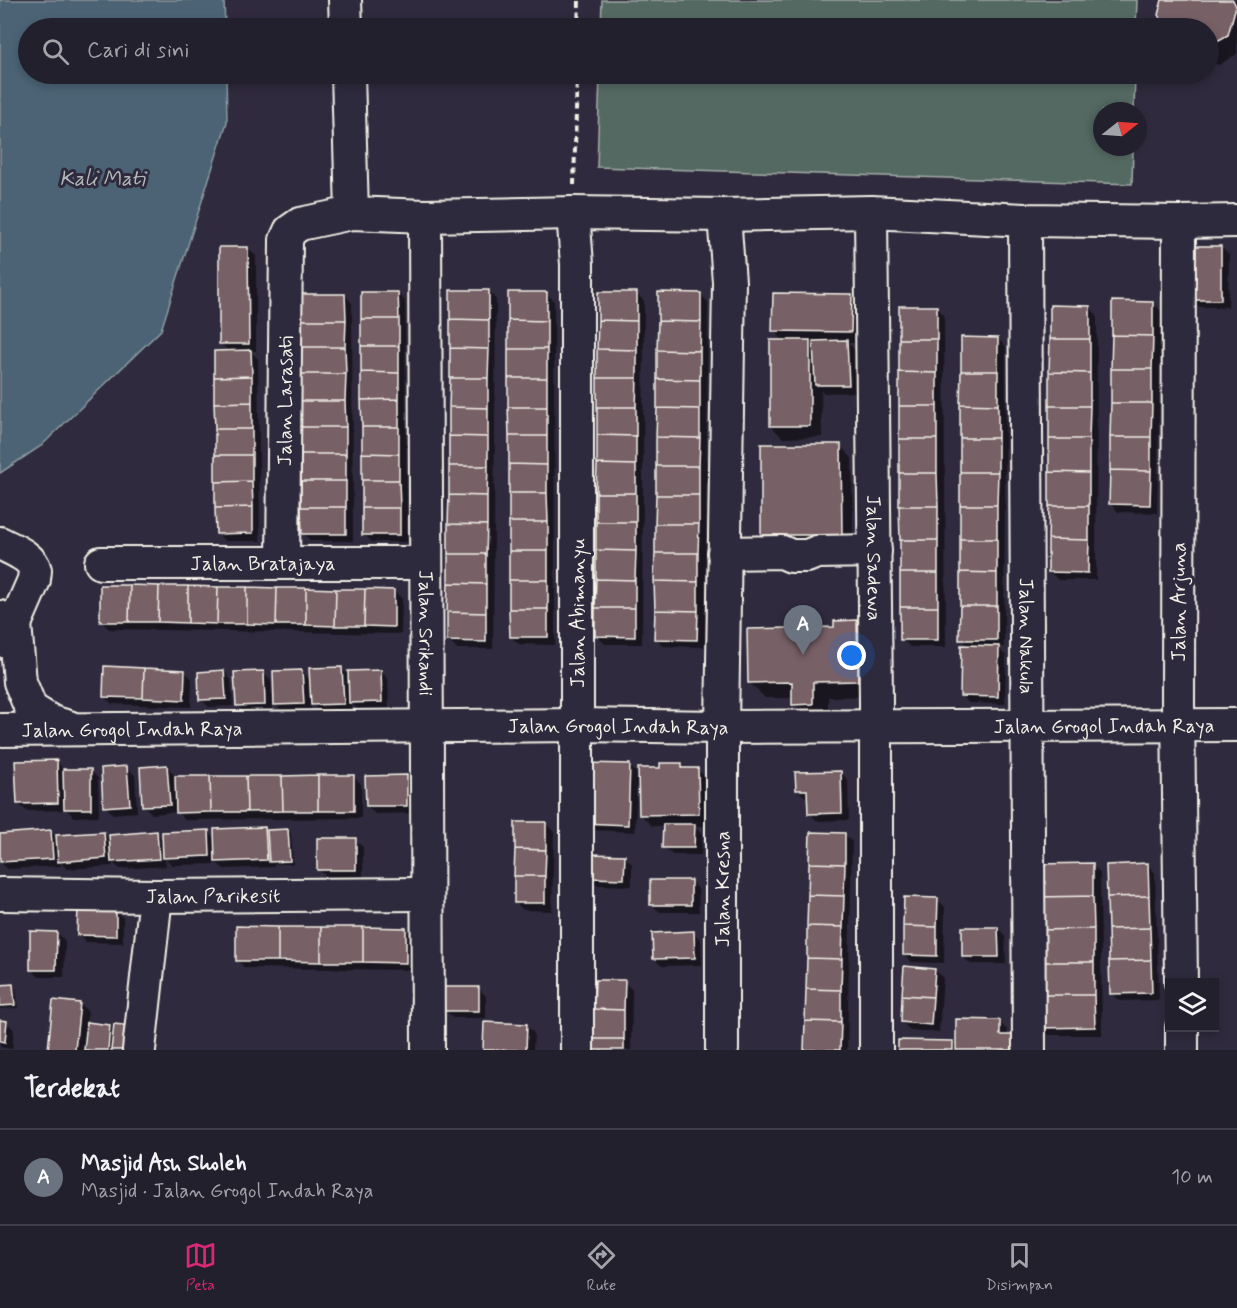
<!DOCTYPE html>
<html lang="id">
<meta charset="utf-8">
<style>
:root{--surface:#23202e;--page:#2f2d3a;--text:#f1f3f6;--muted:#a3a3aa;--line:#403e4a;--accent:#db2777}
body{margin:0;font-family:Mynerve,sans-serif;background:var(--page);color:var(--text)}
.controls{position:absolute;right:18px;bottom:18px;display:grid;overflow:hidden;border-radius:0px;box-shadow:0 3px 9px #0003}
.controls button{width:54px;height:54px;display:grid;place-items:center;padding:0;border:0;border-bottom:2px solid var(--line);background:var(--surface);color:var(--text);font:30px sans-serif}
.compass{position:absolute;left:1093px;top:102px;width:54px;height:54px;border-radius:50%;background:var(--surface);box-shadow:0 3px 9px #0003;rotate:73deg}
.you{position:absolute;left:852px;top:656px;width:21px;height:21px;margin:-15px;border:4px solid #fff;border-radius:50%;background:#1a73e8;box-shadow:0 0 0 9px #1a73e833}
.badge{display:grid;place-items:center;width:39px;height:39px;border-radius:50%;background:var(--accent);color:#fff;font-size:20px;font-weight:700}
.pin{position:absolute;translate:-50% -50px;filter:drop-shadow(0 2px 3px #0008)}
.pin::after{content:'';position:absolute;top:32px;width:21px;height:18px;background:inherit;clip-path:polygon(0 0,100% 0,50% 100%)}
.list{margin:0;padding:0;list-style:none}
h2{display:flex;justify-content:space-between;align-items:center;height:78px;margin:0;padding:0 24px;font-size:26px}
h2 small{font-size:20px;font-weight:400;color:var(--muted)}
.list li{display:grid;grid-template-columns:39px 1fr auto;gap:18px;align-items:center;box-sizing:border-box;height:96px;padding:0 24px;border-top:2px solid var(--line)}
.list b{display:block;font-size:22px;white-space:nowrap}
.list p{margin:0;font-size:20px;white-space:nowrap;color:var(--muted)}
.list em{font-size:20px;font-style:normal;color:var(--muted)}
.icon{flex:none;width:33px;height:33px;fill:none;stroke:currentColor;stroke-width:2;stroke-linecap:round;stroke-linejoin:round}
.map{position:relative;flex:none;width:1237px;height:1050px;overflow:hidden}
.search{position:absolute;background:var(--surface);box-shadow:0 3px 9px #0003;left:18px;right:18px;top:18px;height:66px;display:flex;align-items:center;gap:15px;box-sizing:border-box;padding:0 21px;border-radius:33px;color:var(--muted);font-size:22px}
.sheet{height:174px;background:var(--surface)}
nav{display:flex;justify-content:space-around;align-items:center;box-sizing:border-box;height:84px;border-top:2px solid var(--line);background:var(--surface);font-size:16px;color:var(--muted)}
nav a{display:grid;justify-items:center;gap:3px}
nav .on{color:var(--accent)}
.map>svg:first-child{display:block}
</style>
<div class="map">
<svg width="1237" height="1050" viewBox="0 0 1237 1050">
<rect width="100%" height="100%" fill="#2f2a3d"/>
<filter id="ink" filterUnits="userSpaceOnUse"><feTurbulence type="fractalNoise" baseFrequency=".0167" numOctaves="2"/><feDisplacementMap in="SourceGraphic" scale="12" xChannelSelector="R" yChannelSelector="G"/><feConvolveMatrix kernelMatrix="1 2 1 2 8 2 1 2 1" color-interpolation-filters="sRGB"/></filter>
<g filter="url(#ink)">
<path fill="#546964" stroke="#a4ada6" stroke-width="1.5" d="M602,0H1137L1136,28H601Z
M600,74H1135L1134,111H1102V147H1133L1132,184L597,167Z"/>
<path fill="#4b6375" stroke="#8f9ca3" stroke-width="1.5" d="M0,0H224L225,28H28V74H226L227,122L161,330L41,446L0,473Z"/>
<path fill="#0007" d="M1164,0H1237V54L1219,65L1208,62V28H1167L1160,15Z
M1221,247L1229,255L1228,307H1199L1192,299L1198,284V276L1192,270Z
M248,249L256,256V351H250L258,359L260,541H225L217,533L229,352L221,343Z
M489,292L496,300L493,649H457L449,641Z
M398,293L405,301L407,542H372L364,534Z
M546,293L554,301L555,645L519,644L511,637Z
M637,294L644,301L642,644H605L597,636Z
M345,295L352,303L353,541H311L303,533Z
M701,295L708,302L705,647L663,646L656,638Z
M851,296L863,308V343H848L855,350L856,392L824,393L821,390L822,437L783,438L771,426L785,342L773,330Z
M1153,303L1161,311L1157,513L1118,512L1111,504Z
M936,307L944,315L946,647H910L902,639Z
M1089,307L1097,315L1096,580H1058L1050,572Z
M998,339L1006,347L1004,647H997L1006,656L1005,704L969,703L961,695L969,647L961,639Z
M840,446L852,458L853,547H775L763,535Z
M394,591L402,599L401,634L109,629L101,621Z
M856,622L872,638L873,696L828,697V719L809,720L794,704V698H765L749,682L836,629Z
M342,669L350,677L380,671L388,679L389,709L359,711L351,702V711L320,712L311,703V711L284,712L276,705L302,671L311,681Z
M184,671L192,679L191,707L112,704L104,696Z
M224,672L231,680L233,706L209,707L201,699Z
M263,673L271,681L273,712L245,713L237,705Z
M57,762L64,770L90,771L98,778L99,816L74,817L67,810L26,811L18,803Z
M681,765L686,769H697L709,781L710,826H694L702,834L701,855H672L664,847V826H652L640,814V778H637L635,832L592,830L584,823L629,766L640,776Z
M167,767L174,775L175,778L353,776L361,784V818L185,820L177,812L152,814L144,806Z
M127,768L135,775L137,812L113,814L105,806Z
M840,772L848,780L849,820L817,821L810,813L809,797H805L798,790Z
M406,777L414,784L415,813L375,814L367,806Z
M546,824L554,832L552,911L523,910L515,902Z
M265,829L267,832L288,830L291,834L293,864H274V867L224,869L218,864L172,865L165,858L166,866L120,869L112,862L113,866L67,869L60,862L61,866L8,869L0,862V836L51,832L57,838L103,833L111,841L156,833L164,841L208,831L215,839Z
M845,835L852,842L847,1050H806Z
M355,840L363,847V877H327L319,869Z
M624,856L632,864V886L598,885L590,878Z
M1092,865L1100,873L1102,1035H1049L1042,1027Z
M1148,865L1155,873L1159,1000L1119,1001L1111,993Z
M691,881L698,889L699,912H660L652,905Z
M937,899L945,907L944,963L912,962L904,955Z
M115,910L123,918V943L86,942L79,934Z
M998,928L1005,936L1006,964H971L963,957Z
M405,929L413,937V970L245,968L237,960Z
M57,933L65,941L64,977H39L31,969Z
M693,933L701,940L702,965L662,966L654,959Z
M935,970L943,978L939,1032L910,1030L902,1022Z
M624,982L632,990L631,1050H595Z
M12,986L16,989L18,1008L0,1009V987Z
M478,988L486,996V1018H453L445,1010Z
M80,1004L88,1012L86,1023L110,1026L132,1050H49Z
M0,1021L7,1022L14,1030L12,1049L0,1047Z
M999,1022L1007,1030V1036L1022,1050H899L953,1043L957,1048Z
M526,1025L534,1033L533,1050H484Z"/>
<path fill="#776066" stroke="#f4f1e8" stroke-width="1.5" d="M1162,0H1233L1236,6L1228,35L1208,46V28H1166L1158,15Z
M1191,246H1221V300H1190L1191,282H1196V271H1190Z
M219,247H248L249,344H219Z
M450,290H489V320L450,319Z
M361,292H398L399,319H361Z
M508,292H547V321L508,320Z
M598,292H637V321L598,320Z
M658,292L701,293V322L658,321Z
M773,293L852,294L851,332L772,331Z
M301,294H345L346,320H301Z
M1112,301L1153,302V336L1112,335Z
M1050,305L1090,306V339H1050Z
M899,306H937V339H899Z
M361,319H399V346H361Z
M450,319L489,320V349L450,348Z
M301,320H346L345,347H301Z
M508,320L547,321V349H508Z
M598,320L637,321V350L597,349Z
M658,321L701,322L700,351L657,350Z
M1112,335L1153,336L1152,369H1111Z
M961,337L998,338V371H961Z
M899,339H937V373L899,372Z
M1050,339H1090V373L1049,372Z
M770,340H810V426H770Z
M847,340L849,385H815L813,341Z
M361,346H399V373L361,372Z
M301,347H345L346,374H301Z
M450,348L489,349L488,378H450Z
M508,349H547V378H508Z
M597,349L637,350V378H597Z
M251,350L252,376L214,377V351Z
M657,350L700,351V380L657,379Z
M1111,369H1152V403H1111Z
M961,371H998V405L960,404Z
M361,372L399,373V399L361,400Z
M899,372L937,373V406H899Z
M1049,372L1090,373V406H1049Z
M301,374H346L345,401H301Z
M252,376V402L214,403V377Z
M450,378H488V408L449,407Z
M508,378H547V407H508Z
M597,378H637L636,407H597Z
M657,379L700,380V409L657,408Z
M399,399V427H362L361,400Z
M301,401H345L346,427H301Z
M252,402V429H215L214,403Z
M1111,403H1152L1151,437H1110Z
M960,404L998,405V438H960Z
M899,406H937V439H899Z
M1049,406H1090L1089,439H1049Z
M449,407L488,408V437L449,436Z
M508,407H547V436H509Z
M597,407H636V436L597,435Z
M657,408L700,409V438L656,437Z
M301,427H346V454H301Z
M362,427H399V454L362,453Z
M215,429H252V455H215Z
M597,435L636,436V465L597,464Z
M449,436L488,437V466H449Z
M509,436H547V465L509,464Z
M656,437L700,438L699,466H656Z
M1110,437H1151V471L1110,470Z
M960,438H998V472H960Z
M899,439H937V473H899Z
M1049,439H1089V473L1049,472Z
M761,444H841L842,535H761Z
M362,453L399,454V480H362Z
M301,454H346V481H301Z
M215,455H252V481L215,482Z
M509,464L547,465V493H509Z
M597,464L636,465V493H596Z
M449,466H488L487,496L449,495Z
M656,466H699V495H656Z
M1110,470L1151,471L1150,505L1109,504Z
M960,472H998L997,505H960Z
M1049,472L1089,473V506H1049Z
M899,473H937L938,506H899Z
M362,480H399L400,508H362Z
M252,481L253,507L215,508V482Z
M301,481H346V507H301Z
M509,493H547L548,522H509Z
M596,493H636V522H596Z
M449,495L487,496V525L448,524Z
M656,495H699V524H655Z
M960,505H997V539H960Z
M899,506H938V540H900Z
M1049,506H1089V540L1048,539Z
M253,507V533L216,534L215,508Z
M301,507H346V534H302Z
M362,508H400V535H362Z
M509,522H548V551H509Z
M596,522H636V551L596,550Z
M448,524L487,525L486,554H448Z
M655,524H699L698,553H655Z
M960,539H997V573L960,572Z
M1048,539L1089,540L1088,573L1048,572Z
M900,540H938V573H900Z
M596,550L636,551L635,580L596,579Z
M509,551H548V580H509Z
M655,553H698V582L654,581Z
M448,554H486V584L448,583Z
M960,572L997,573V606H960Z
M900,573H938V607H900Z
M596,579L635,580V608H595Z
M509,580H548V609H509Z
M654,581L698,582V611L655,610Z
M448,583L486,584V613L447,612Z
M100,585H130L129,622H100Z
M130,585L159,586L158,622H129Z
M159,586H188V623L158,622Z
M188,586L218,587L217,624L188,623Z
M218,587H247V624H217Z
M247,587L277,588L276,625L247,624Z
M277,588H306V625H276Z
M306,588L336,589L335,626L306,625Z
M336,589H365L364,626H335Z
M365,589L394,590V627L364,626Z
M960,606H997V640H959Z
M900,607H938V640H900Z
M595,608H635V637L595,636Z
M509,609H548V637H510Z
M655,610L698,611L697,640L654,639Z
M447,612L486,613V642L447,641Z
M857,620L858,681L813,682V704L792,705V682L748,683L747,629L834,627V621Z
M961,645L999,646L998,697L960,696Z
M104,666L144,668L143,698L103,697Z
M342,667L344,704L311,705L309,668Z
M144,668L185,670L184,700L143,698Z
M224,670L226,699L199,700L198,672Z
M302,670L304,704L274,705L273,671Z
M381,670L382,702L349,703L348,671Z
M264,671L265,705L236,706L234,672Z
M57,760L58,803L17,804L15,761Z
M584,763L630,764L628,825L582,823Z
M660,763H682V768H698L699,814L639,815L638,768H660Z
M167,765L170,805L142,806L140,767Z
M127,766L130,805L103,807L101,768Z
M63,769H91V809H64Z
M841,771L842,813L808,814L807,790H796L795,772Z
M318,775H354V811H318Z
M318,775V811H283L282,776Z
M407,775V806H366L365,776Z
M175,776H210L211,812L176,813Z
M210,776H246L247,812H211Z
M246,776H282L283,811L247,812Z
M515,822H546V850L515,849Z
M663,824H695L694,848H662Z
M265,827L267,860L215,862L214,829Z
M288,829L290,861L269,862L267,830Z
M51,830L53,859L0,862V834Z
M209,830L210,856L163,858L162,832Z
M157,831L159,859L111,862L109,835Z
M104,832L106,858L58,862L56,835Z
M810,832L845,833V864L809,863Z
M317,838H356V870H317Z
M515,849L546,850L545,876H514Z
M589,854L625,855L624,879L589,878Z
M809,863L845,864L844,896L808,895Z
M1093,863V896L1038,897V864Z
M1148,863L1149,896L1107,897L1106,865Z
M514,876H545V903H514Z
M650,880H691V905H650Z
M808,895L844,896L843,927L807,926Z
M1093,896L1094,929L1039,930L1038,897Z
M1149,896L1150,928L1108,929L1107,897Z
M904,897L938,898L937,927L903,926Z
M78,907L116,908V936L77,935Z
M236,926L278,927V961H236Z
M807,926L843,927L842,959L807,958Z
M903,926L937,927V956L903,955Z
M278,927H321V962L278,961Z
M321,927H363V962H321Z
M363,927L406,928V963L363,962Z
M962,927H998L999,957H962Z
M1150,928L1151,960L1109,961L1108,929Z
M1094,929V962H1039V930Z
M30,931L57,932L56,970H30Z
M694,931L695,958L653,959L652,933Z
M807,958L842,959L841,990L806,989Z
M1151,960L1152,993L1110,994L1109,961Z
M1039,962H1094V995H1040Z
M904,966L935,969L933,997L902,995Z
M595,980H625L624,1010L594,1009Z
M13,984L15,1005L0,1006V985Z
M443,987H479V1011H444Z
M806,989L841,990V1022L805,1021Z
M902,995L933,997L931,1025L901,1022Z
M1040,995H1094L1095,1027L1040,1028Z
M53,1000L80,1003L75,1050H48Z
M594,1009L624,1010V1039H594Z
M956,1019L1000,1020V1035H1015V1050H956Z
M0,1020L7,1021L5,1042L0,1041Z
M805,1021L841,1022L840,1050H804Z
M87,1022L110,1025L108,1050H84Z
M484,1022L527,1024L526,1050H483Z
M114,1024L131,1026L129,1050H111Z
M594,1039H624V1050H594Z
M898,1040L953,1041V1050H898Z"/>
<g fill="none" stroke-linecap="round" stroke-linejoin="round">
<defs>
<g id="minor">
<path d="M345,0L346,28"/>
<path d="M348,74L352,213"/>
<path id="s1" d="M871,212L876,702V1050"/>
<path d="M573,213L577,264V1050"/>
<path id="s2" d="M425,216L428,1050"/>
<path id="s3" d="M1025,220L1029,1050"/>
<path d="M1179,222L1178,702L1181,982"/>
<path d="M0,543C11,549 32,556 35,570C35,573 34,577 34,580L7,642"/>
<path d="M724,553L782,552L791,556H807L817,552L875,551"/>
<path id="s4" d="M101,563H426"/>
<path id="s5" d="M283,563L286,240L290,231L300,224L352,213L425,216L573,213L724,215L871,212L1025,220L1179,222L1237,221"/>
<path d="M0,617L15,623L20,682L31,709L52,722L69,727"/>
<path id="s6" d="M0,730L577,725L722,727L1237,725"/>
<path id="s7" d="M0,894L156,896L426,894"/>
<path d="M1182,1028V1050"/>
<path d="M139,1050L156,896"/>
<path d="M722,1050V727L729,282L724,215"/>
</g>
</defs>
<use href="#minor" stroke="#f4f1e8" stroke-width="36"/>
<path stroke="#f4f1e8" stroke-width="4" stroke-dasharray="6 4.5" stroke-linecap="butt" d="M578,28L579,0
M574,185L577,74"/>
<use href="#minor" stroke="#2f2a3d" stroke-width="32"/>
</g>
</g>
<g text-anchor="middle" stroke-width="6" stroke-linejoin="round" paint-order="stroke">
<g font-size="20" fill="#f4f1e8" stroke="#2f2a3d">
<text dy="7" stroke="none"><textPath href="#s5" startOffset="162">Jalan Larasati</textPath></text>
<text dy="7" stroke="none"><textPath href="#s1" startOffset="346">Jalan Sadewa</textPath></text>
<text dy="7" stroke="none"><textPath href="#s4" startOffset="162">Jalan Bratajaya</textPath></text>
<text transform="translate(1178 602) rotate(-90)" y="7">Jalan Arjuna</text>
<text transform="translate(577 613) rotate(-90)" y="7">Jalan Abimanyu</text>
<text dy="7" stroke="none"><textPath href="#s2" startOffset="417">Jalan Srikandi</textPath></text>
<text dy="7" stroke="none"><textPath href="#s3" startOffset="416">Jalan Nakula</textPath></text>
<text dy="7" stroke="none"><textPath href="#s6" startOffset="618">Jalan Grogol Indah Raya</textPath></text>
<text dy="7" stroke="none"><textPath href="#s6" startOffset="1104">Jalan Grogol Indah Raya</textPath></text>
<text dy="7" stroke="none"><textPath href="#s6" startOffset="132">Jalan Grogol Indah Raya</textPath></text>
<text transform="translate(722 889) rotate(-90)" y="7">Jalan Kresna</text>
<text dy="7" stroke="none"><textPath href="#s7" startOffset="213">Jalan Parikesit</textPath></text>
</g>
<g font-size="21" font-style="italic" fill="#b0b8ba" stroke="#2f2a3d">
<text x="102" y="185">Kali Mati</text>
</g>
</g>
</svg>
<div class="controls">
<button><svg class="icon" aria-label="layers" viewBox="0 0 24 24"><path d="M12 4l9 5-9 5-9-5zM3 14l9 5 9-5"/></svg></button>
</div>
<svg class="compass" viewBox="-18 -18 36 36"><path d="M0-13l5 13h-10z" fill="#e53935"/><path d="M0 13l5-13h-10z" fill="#a3a3aa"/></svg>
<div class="you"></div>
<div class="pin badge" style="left:803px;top:655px;background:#6b7280">A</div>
<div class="search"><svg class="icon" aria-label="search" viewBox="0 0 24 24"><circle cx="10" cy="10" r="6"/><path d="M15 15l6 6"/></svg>Cari di sini</div>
</div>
<section class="sheet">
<h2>Terdekat<small></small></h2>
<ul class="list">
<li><span class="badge" style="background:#6b7280">A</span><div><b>Masjid Ash Sholeh</b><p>Masjid · Jalan Grogol Indah Raya</p></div><em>10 m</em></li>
</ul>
</section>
<nav>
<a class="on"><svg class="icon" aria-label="map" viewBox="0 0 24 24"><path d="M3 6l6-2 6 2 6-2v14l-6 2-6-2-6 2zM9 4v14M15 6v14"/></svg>Peta</a>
<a><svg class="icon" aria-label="directions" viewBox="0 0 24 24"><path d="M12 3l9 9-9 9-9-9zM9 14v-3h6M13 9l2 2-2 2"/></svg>Rute</a>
<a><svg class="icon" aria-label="saved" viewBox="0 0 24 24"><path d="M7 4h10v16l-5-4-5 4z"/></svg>Disimpan</a>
</nav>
